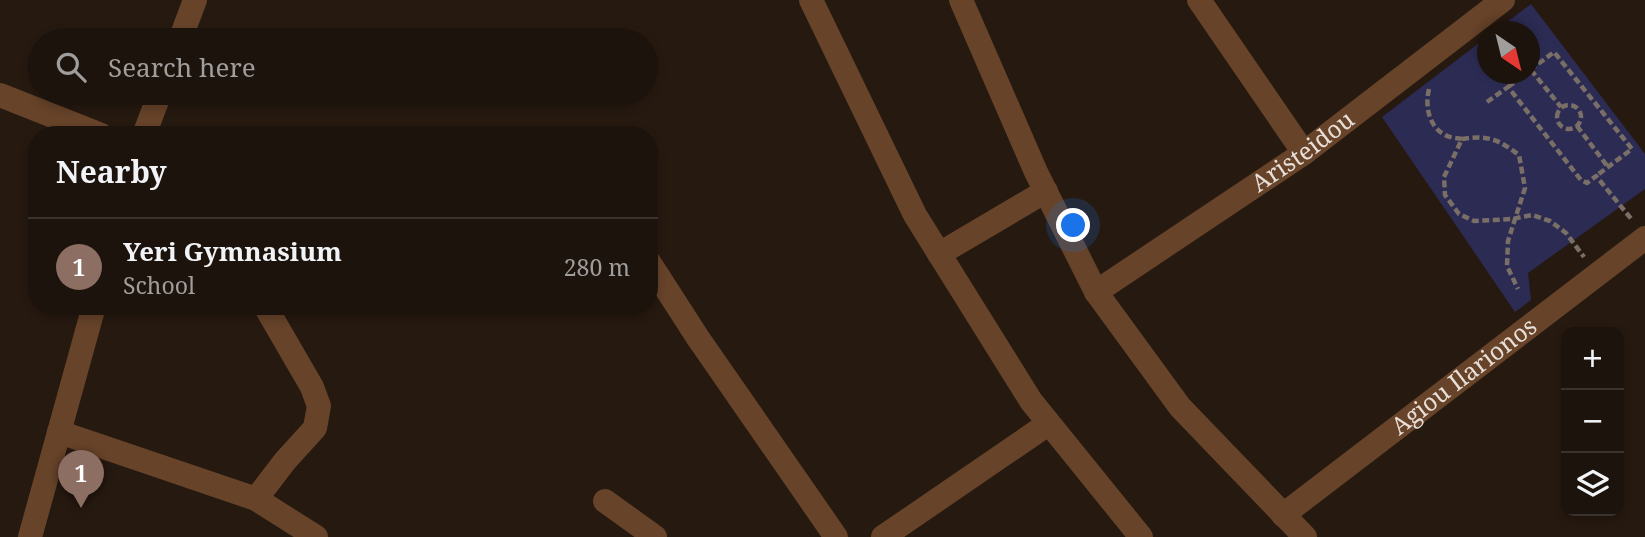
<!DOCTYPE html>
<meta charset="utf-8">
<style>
:root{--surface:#1c130c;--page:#29201a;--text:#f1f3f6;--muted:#a09e9d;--line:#3a322d;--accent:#2563eb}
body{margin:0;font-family:"Noto Serif",serif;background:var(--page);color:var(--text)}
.controls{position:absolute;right:21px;bottom:21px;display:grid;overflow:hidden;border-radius:14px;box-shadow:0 4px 10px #0003}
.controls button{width:63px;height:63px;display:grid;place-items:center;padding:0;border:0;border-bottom:2px solid var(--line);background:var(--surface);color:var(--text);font:35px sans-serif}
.compass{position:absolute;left:1477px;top:21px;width:63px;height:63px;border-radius:50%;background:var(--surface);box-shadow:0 4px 10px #0003;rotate:145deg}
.you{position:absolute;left:1074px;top:226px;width:24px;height:24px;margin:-18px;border:5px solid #fff;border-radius:50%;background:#1a73e8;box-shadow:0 0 0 10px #1a73e833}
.badge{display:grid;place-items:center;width:46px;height:46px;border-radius:50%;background:var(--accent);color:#fff;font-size:23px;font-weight:700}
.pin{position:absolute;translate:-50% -58px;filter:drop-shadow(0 2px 4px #0008)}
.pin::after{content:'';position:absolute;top:37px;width:24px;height:21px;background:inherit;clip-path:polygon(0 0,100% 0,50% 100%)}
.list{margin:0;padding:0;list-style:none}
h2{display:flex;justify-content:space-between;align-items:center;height:91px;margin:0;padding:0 28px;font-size:30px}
h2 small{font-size:23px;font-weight:400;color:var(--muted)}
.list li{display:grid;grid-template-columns:46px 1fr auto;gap:21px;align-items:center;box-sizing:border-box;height:98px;padding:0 28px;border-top:2px solid var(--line)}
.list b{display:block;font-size:26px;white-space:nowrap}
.list p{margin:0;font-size:23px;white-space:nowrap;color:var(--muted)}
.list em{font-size:23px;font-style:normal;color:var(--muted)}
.icon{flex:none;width:38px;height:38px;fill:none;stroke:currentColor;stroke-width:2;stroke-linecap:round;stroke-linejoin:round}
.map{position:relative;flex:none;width:1645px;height:537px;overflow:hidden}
.search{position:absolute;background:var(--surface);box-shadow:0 4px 10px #0003;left:28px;top:28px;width:630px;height:77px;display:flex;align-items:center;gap:18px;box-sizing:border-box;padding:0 24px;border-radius:38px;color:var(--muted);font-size:26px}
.panel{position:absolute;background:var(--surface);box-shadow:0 4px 10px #0003;left:28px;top:126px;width:630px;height:189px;border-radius:28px}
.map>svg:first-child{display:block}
</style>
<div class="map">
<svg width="1645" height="537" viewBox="0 0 1645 537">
<rect width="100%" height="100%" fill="#261910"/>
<path fill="#2c2b53" d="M1531,4L1645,154V189L1528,273L1531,300L1515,312L1382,117L1487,37L1488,74H1530V32L1495,31Z"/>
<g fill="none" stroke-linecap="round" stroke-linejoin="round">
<path stroke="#7a6f67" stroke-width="4.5" stroke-dasharray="7 3.5" stroke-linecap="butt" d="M1530,70L1554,52L1632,149L1596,176
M1531,70L1561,107
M1513,74L1517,80
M1508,87L1526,74
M1429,89C1425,105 1428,126 1445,135C1450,138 1457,138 1462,139L1444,177L1445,195L1459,214L1474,221L1512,219L1532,215L1550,221L1566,233L1584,257
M1487,102L1508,87L1581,180L1587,183L1596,176L1633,221
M1557 117a12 12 0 1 1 24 0a12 12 0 1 1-24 0Z
M1577,126L1608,167
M1462,139C1488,135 1498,139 1519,155L1525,188L1508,241L1507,266L1518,289"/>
<g stroke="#664329" stroke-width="24">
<path d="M811,0L915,215L1031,401L1141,537"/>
<path d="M961,0L1036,172L1096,292L1180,407L1305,537"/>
<path d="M1199,0L1304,153"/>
<path d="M180,40L195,0"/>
<path d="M0,95L101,135"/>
<path d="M144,135L160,93"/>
<path d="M939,254L1046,191"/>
<path d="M649,262L698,338L836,537"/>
<path id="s1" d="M1096,292L1304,153L1503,0"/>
<path d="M59,432L256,499L316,537"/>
<path d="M256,499L285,461L315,428L319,406L312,387L265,306"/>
<path d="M605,501L655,537"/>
<path id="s2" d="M1283,515L1645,238"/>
<path d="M30,537L94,306"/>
<path d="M883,537L1048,424"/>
</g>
</g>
<g text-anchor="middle" stroke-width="6" stroke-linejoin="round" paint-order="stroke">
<g font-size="24" fill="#e8dfd8" stroke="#0b0603">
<text dy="8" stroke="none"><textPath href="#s1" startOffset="250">Aristeidou</textPath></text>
<text dy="8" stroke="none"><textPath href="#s2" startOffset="228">Agiou Ilarionos</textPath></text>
</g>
</g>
</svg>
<div class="controls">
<button>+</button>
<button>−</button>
<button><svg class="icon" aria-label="layers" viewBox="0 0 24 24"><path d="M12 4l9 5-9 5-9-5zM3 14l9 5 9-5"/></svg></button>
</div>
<svg class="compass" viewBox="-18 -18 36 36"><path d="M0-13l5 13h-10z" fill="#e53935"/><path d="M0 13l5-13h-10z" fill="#a09e9d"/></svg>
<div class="you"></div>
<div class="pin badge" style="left:81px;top:508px;background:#8d6e63">1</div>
<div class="search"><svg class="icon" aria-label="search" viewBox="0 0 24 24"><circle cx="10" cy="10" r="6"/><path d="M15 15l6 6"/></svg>Search here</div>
<section class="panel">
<h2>Nearby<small></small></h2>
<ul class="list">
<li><span class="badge" style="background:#8d6e63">1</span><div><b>Yeri Gymnasium</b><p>School</p></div><em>280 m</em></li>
</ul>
</section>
</div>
